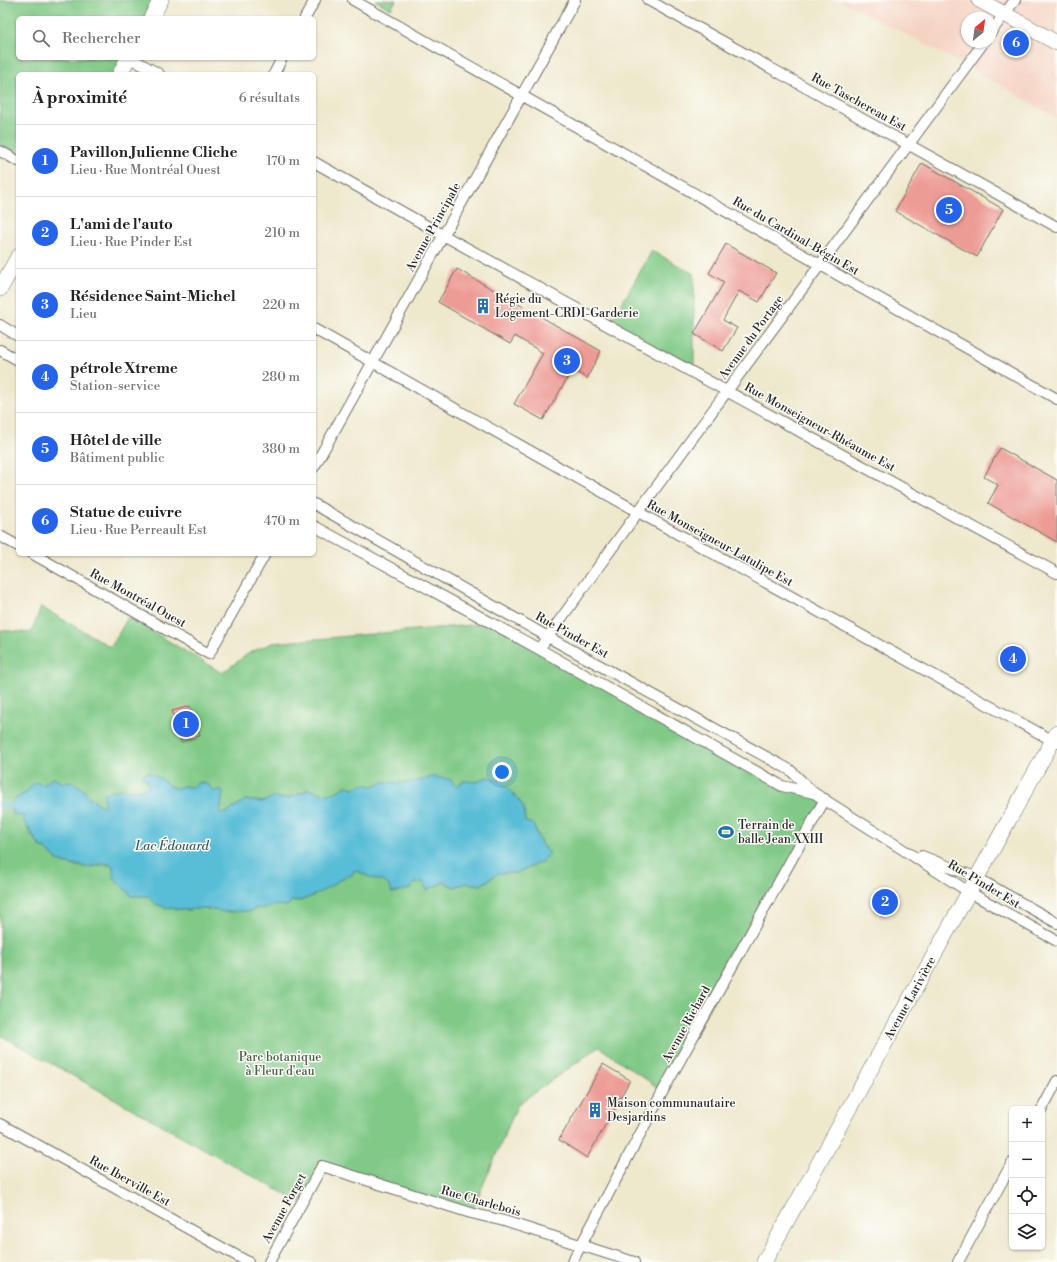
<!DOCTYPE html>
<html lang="fr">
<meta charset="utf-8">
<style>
:root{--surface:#fff;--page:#f2f2f2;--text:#222;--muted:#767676;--line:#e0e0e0;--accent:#2563eb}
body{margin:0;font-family:"Libre Bodoni",serif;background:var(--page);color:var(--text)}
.controls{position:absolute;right:12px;bottom:12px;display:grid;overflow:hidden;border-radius:6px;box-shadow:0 1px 3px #0004}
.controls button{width:36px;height:36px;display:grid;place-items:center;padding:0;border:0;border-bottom:1px solid var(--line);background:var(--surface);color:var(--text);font:20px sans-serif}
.compass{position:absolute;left:961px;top:12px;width:36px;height:36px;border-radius:50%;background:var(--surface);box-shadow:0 1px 3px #0004;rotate:29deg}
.you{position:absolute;left:502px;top:772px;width:14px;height:14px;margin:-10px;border:3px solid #fff;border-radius:50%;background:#1a73e8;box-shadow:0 0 0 6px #1a73e833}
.badge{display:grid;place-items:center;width:26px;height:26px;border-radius:50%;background:var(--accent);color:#fff;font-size:13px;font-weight:700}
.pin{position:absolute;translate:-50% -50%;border:2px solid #fff;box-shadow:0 1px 4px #0006}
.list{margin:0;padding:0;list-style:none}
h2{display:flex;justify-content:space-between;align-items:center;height:52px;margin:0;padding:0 16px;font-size:17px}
h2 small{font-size:13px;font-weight:400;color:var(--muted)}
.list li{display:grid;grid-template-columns:26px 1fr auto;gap:12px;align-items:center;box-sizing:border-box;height:72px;padding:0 16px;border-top:1px solid var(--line)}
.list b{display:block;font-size:15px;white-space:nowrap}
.list p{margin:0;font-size:13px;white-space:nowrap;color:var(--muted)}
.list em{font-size:13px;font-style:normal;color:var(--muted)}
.icon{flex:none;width:22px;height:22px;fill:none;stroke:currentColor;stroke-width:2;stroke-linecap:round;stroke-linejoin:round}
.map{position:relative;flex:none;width:1057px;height:1262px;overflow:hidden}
.search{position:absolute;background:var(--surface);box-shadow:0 1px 3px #0004;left:16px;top:16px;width:300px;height:44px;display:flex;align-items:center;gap:10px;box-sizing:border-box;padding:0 14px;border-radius:6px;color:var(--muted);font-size:15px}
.panel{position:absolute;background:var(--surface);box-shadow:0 1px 3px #0004;left:16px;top:72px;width:300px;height:484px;border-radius:6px}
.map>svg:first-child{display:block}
</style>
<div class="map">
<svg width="1057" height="1262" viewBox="0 0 1057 1262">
<rect width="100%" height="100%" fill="#fdfcf7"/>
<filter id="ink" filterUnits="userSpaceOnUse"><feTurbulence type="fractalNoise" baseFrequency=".025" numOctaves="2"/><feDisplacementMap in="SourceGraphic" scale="8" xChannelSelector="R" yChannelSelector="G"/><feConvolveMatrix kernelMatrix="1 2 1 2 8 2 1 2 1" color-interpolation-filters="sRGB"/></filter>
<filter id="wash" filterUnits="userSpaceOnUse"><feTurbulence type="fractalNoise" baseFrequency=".012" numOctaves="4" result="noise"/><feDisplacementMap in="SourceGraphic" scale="16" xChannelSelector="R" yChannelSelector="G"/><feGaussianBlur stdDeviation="0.9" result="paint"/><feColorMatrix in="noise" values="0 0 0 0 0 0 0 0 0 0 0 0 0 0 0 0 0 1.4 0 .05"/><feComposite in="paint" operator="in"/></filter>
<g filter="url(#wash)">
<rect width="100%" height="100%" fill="#eee8cc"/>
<path fill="#f5d3c2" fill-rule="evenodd" d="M840,0H1057V118L967,66ZM967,18H991V42H967Z"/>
<path fill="#80c986" stroke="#567a58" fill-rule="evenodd" d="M0,0H155L145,18H18V58H123L114,74H18V155L0,145Z
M375,0H396L391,9Z
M652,251L694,274V373L609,326Z
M41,607L111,647L128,617L222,673L249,653L272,643L492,623L782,786L825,799L663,1091L599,1047L518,1104L471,1213L322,1166L301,1203L0,1035V630L31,633ZM433,777L456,786L464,781L477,782L487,777L510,791L517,798L524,808L525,822L533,824L541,844L549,854L543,861L528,868L515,873H499L481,885L467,883L454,887L444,882L427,890L423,882L415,883L409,889L392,893C387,879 382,882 370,877C364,875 360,872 355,870C339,878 309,904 291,901L287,906L277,905L267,908H258L250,911L226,912L202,908L188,910L168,908L156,904L148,896H131C122,882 112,886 113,866C102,862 96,868 86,867C77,866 64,865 56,859C53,857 50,853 47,850C45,848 42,848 40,846C33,838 25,827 24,816L14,814L9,806L15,799L26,793L35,782L43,785L53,778L63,783H73L83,789L91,799L104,808L120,789L137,790L149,787L147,780L160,778L168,785L177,789L183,786L193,787L199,782L209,785L213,792L222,801L219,814L227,813L245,800L263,802L273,797C286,801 297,796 308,789C325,795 330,797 346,786L354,788L365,784L372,786L384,782L400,783L419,781Z"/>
<path fill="#59bdd7" stroke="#427481" d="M148,772L160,778L168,785L176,789L183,786L193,787L199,782L209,785L213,792L219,789L223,791L220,814L227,813L245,800L263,802L273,797C286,801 297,796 308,789C325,795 330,797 346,786L354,788L365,784L372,786L384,782L400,783L419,781L433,777L450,779L456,786L464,781L477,782L487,777L500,781L517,798L524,808L525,822L533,824L541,844L549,854L543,861L528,868L515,873H499L481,885L467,883L454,887L444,882L427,890L423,882L415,883L409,889L392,893C387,879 382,882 370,877C365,875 360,872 355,870L351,876C343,876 341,879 335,883C325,890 303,903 291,901L287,906L277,905L267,908H258L250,911L226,912L202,908L188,910L168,908L156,904L148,896H131C122,881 113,887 113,866L106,863L88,867L64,863L56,859L46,849L40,846L23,820L24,816L14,815L9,806L15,799L26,793L35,782L43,785L53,778L63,783L73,782L83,789L91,799L104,807V793L120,789L137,790L149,787L147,780L141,776Z"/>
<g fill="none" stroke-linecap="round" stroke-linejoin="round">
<path stroke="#59bdd7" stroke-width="4" d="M0,804L9,806"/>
</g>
<g id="blocks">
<path fill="#ed9b95" d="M922,163L1003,209L977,257L895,211Z
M726,244L776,273L759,302L739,291L723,320L737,328L723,351L694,334L724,282L709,273Z
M457,269L601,351L587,378L572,370L543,420L514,404L543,353L515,336L510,344L438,302Z
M1000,448L1057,480V542L988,503L998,485L984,477Z
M190,706L200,736L181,742L172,711Z
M885,889L896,894L884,916L874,910Z
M603,1064L630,1080L587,1158L559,1140Z"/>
</g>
</g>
<g filter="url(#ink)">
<use href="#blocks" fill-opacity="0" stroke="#6f6d63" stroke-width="1"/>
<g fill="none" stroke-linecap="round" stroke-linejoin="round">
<defs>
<path id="street" d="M353,0L1057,399
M648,0L1057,227
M305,18L315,0
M991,32L1015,0
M130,58L159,74
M274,74L282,58
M0,151L18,161
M314,162L443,235L1057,573
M0,325L18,336
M314,329L638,512L1057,743
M0,350L18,360
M314,467L575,0
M314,504L548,637L790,770L814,793L899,847L969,892L1057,941
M314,526L539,649L782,786L814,793
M0,536L18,546
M33,554L209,654L265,554
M539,649L638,512L984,42
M922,856L977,878L1057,923
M1042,1109L1057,1081
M0,1124L248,1262
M269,1262L322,1166L471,1213L504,1221L634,1262
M572,1262L663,1091L825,799
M958,1262L1012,1163"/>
<path id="secondary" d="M979,0L1057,43
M151,18L161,0
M120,74L128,58
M0,289L18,257
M764,1262L1057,733"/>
</defs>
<use href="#street" stroke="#6f6d63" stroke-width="12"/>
<use href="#secondary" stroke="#6f6d63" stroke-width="16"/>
<use href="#street" stroke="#fff" stroke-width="10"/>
<use href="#secondary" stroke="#fff" stroke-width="15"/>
</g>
</g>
<defs>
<symbol id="building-bare" viewBox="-9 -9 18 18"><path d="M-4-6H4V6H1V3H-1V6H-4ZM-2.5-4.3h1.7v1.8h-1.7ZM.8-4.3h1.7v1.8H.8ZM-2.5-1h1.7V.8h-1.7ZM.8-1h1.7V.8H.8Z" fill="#1f6fb2" stroke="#fdfcf7" stroke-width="2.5" paint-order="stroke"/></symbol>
<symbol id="stadium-bare" viewBox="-9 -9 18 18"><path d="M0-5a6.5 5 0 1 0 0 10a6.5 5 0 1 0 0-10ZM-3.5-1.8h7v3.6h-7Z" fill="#1f6fb2" stroke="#fdfcf7" stroke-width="2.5" paint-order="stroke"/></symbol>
</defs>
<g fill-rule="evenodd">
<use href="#building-bare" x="472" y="295" width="22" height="22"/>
<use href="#stadium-bare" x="715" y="821" width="22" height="22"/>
<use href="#building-bare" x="584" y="1099" width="22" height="22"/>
</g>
<g text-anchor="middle" stroke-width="3" stroke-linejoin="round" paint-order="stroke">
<g font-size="12" fill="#2b2b2b" stroke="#fdfcf7">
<text transform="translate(859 102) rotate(29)" y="4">Rue Taschereau Est</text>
<text transform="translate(433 227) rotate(-61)" y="4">Avenue Principale</text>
<text transform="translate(796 236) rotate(30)" y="4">Rue du Cardinal-Bégin Est</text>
<text transform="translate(751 337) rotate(-54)" y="4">Avenue du Portage</text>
<text transform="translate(820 427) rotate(29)" y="4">Rue Monseigneur-Rhéaume Est</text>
<text transform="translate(720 543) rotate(29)" y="4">Rue Monseigneur-Latulipe Est</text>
<text transform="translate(138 598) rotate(29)" y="4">Rue Montréal Ouest</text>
<text transform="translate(572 635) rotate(29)" y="4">Rue Pinder Est</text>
<text transform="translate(984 884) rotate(31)" y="4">Rue Pinder Est</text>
<text transform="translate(910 998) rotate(-61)" y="4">Avenue Larivière</text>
<text transform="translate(686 1024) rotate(-61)" y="4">Avenue Richard</text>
<text transform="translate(130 1181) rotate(29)" y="4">Rue Iberville Est</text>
<text transform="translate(481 1201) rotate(16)" y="4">Rue Charlebois</text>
<text transform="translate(284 1208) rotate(-61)" y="4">Avenue Forget</text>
</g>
<g font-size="12" fill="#2b2b2b" stroke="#fdfcf7" text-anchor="start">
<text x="495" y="303">Régie du<tspan x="495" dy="14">Logement-CRDI-Garderie</tspan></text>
<text x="738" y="829">Terrain de<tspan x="738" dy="14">balle Jean XXIII</tspan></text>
<text x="607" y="1107">Maison communautaire<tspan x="607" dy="14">Desjardins</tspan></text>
</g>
<g font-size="12" fill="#49624b" stroke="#fdfcf7">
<text x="280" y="1061">Parc botanique<tspan x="280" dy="14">à Fleur d'eau</tspan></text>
</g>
<g font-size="13" font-style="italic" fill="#3b5e67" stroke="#fdfcf7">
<text x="172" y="850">Lac Édouard</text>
</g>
</g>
</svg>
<div class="controls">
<button>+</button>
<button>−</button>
<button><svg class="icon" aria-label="locate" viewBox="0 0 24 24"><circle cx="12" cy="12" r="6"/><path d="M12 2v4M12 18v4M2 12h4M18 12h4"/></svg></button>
<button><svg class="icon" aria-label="layers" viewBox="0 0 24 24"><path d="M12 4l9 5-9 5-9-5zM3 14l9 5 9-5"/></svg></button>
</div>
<svg class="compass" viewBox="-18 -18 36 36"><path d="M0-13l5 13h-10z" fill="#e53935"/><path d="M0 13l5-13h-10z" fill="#767676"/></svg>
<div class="you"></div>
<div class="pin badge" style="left:186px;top:724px">1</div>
<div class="pin badge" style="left:885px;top:902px">2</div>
<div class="pin badge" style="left:567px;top:361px">3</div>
<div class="pin badge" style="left:1013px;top:659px">4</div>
<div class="pin badge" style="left:949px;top:210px">5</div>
<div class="pin badge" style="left:1016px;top:43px">6</div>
<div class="search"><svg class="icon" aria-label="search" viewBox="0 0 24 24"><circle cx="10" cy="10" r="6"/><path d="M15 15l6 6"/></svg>Rechercher</div>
<section class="panel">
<h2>À proximité<small>6 résultats</small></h2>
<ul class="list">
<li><span class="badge">1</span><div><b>Pavillon Julienne Cliche</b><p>Lieu · Rue Montréal Ouest</p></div><em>170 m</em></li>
<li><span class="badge">2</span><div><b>L'ami de l'auto</b><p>Lieu · Rue Pinder Est</p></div><em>210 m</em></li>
<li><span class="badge">3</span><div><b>Résidence Saint-Michel</b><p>Lieu</p></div><em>220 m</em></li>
<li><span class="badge">4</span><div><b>pétrole Xtreme</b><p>Station-service</p></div><em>280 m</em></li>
<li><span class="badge">5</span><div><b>Hôtel de ville</b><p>Bâtiment public</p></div><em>380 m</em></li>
<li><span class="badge">6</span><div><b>Statue de cuivre</b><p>Lieu · Rue Perreault Est</p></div><em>470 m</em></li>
</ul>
</section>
</div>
